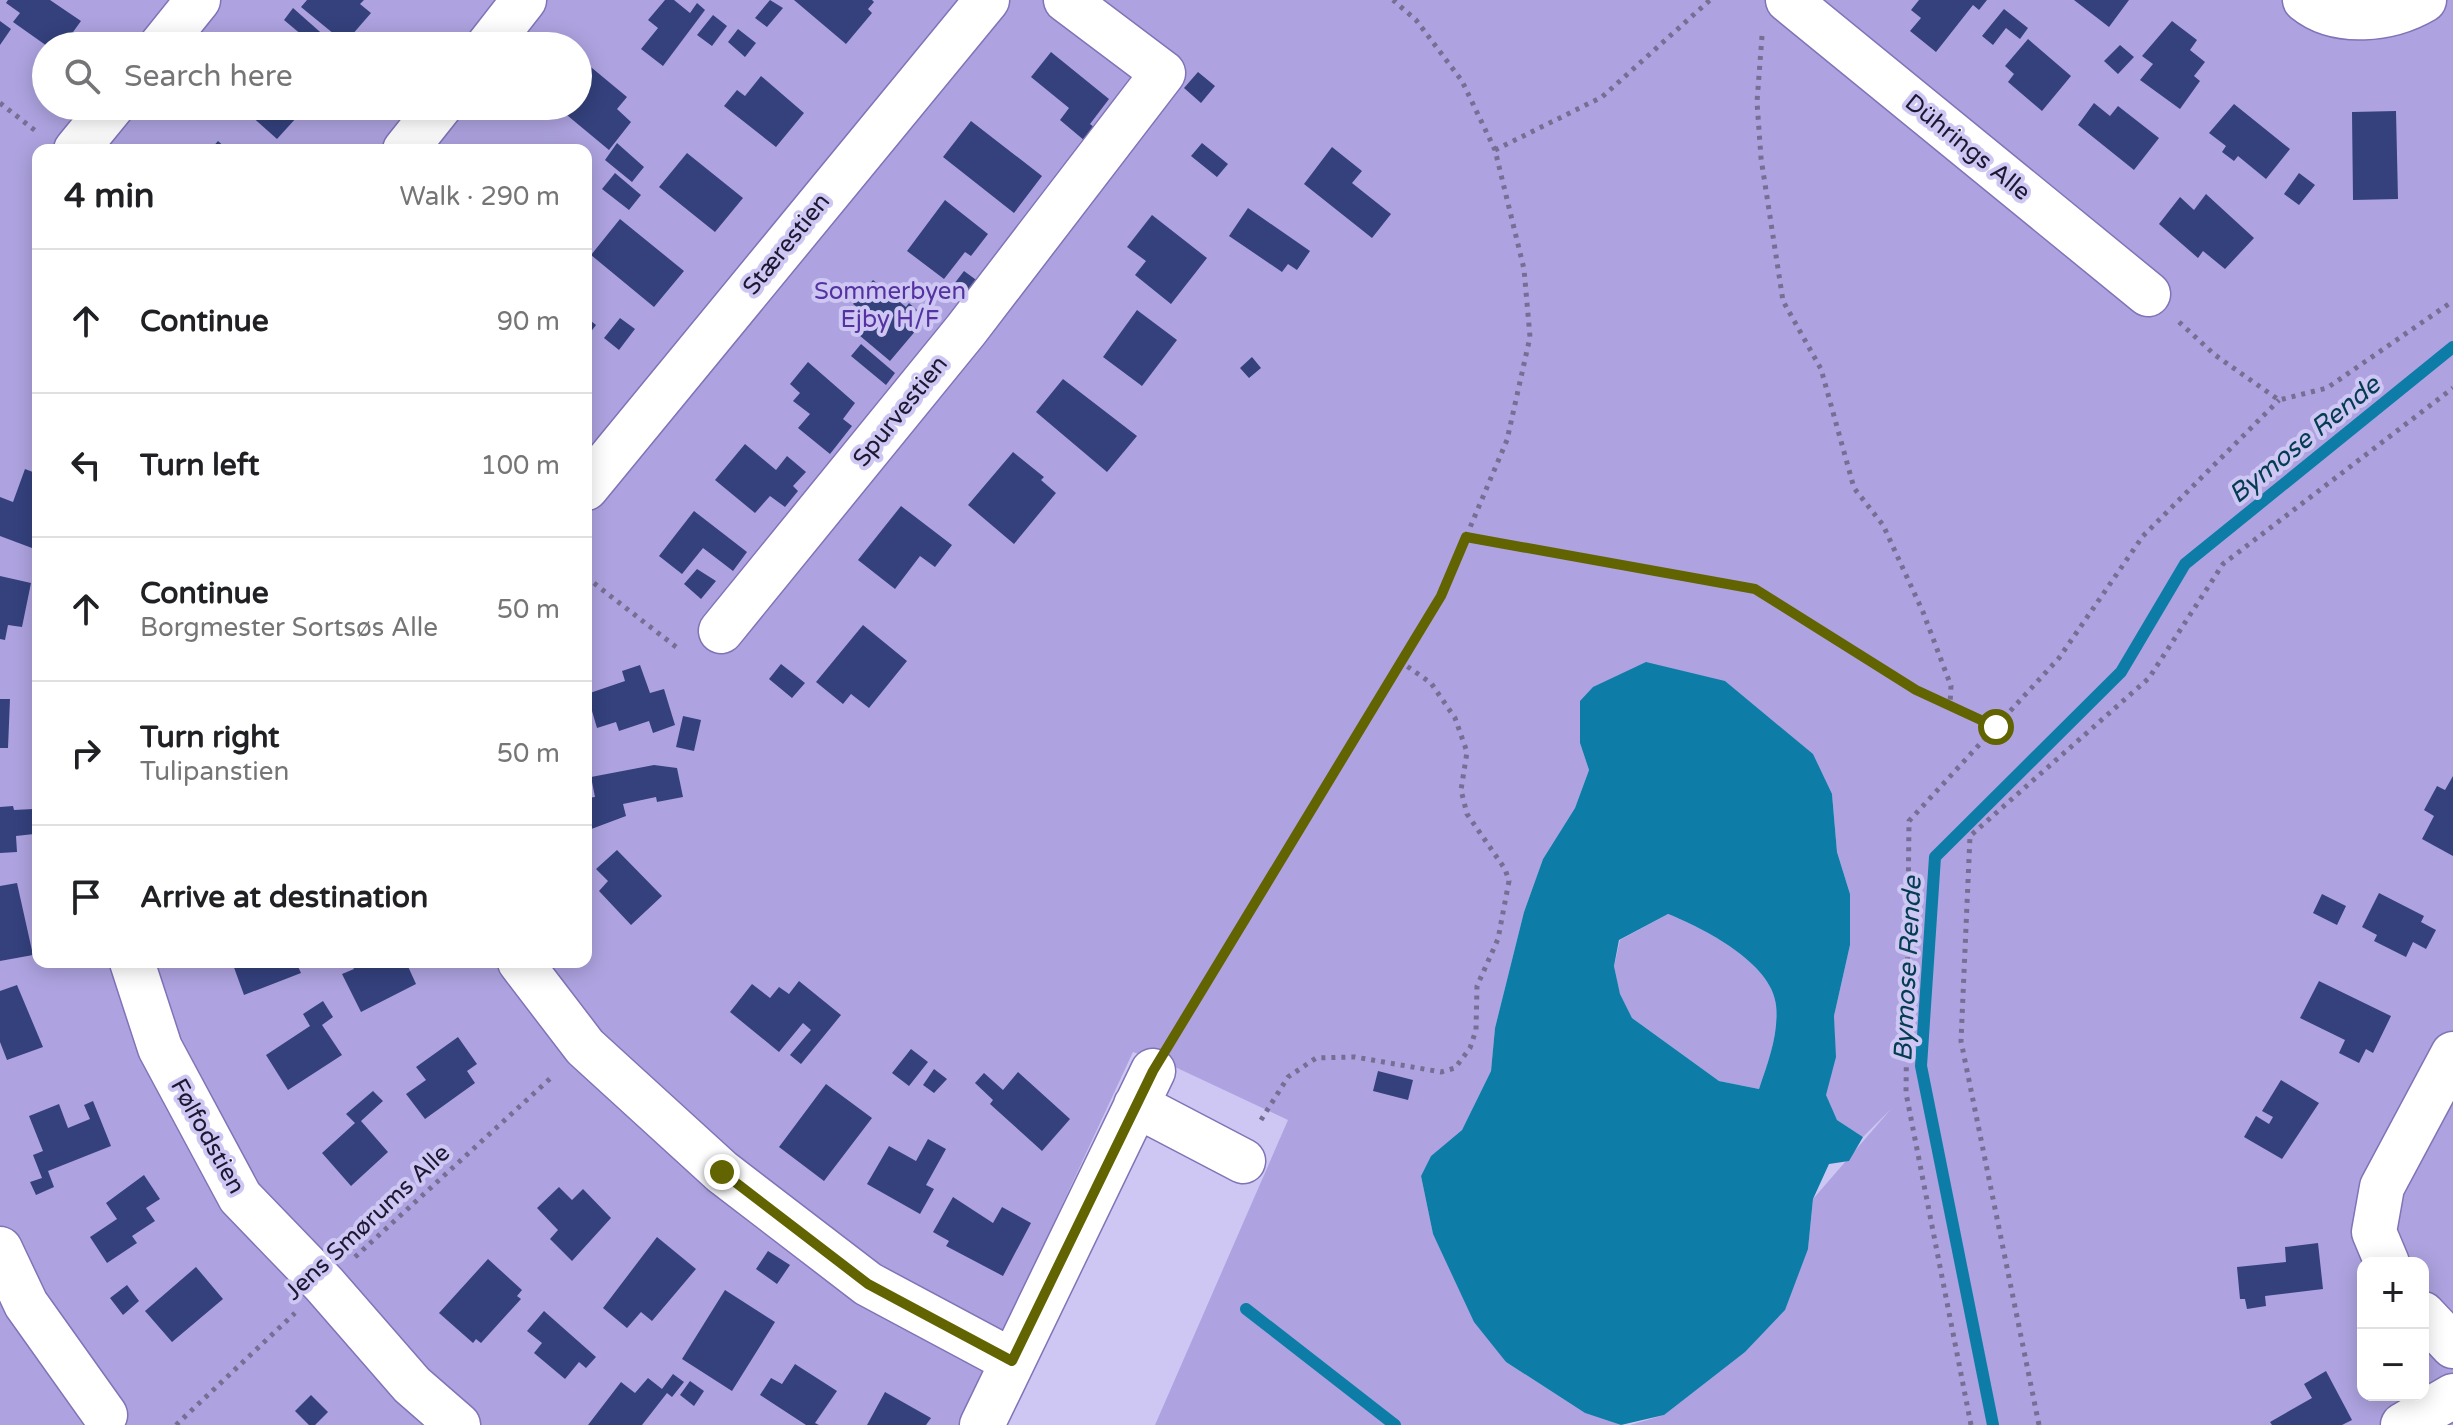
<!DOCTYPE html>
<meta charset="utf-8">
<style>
:root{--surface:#fff;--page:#f2f2f2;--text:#202124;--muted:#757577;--line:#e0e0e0}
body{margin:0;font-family:"Varela Round",sans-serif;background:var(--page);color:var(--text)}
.controls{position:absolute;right:24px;bottom:24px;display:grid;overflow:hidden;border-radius:16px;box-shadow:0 4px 20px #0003}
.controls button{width:72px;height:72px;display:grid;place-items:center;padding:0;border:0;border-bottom:2px solid var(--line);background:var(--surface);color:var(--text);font:40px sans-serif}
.stop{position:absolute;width:24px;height:24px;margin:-18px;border:6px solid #616400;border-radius:50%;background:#fff}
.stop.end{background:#616400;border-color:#fff;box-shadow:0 2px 8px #0008}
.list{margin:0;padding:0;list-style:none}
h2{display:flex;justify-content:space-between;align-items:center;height:104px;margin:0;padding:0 32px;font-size:34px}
h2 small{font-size:26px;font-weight:400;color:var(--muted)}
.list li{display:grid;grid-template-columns:52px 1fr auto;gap:24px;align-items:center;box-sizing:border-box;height:144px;padding:0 32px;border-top:2px solid var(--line)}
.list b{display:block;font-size:30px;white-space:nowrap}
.list p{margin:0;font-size:26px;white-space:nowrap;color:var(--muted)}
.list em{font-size:26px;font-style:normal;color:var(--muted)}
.icon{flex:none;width:44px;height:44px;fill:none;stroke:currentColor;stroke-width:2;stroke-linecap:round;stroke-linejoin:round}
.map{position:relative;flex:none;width:2453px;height:1425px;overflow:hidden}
.search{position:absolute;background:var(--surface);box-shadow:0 4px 20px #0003;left:32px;top:32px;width:560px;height:88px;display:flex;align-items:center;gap:20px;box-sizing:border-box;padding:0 28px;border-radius:44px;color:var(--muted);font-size:30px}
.panel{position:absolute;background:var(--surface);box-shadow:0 4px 20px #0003;left:32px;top:144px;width:560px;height:824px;border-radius:16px}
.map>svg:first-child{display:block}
</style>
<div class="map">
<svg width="2453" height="1425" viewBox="0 0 2453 1425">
<rect width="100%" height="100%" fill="#cec7f3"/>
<path fill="#aea3e0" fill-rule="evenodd" d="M0,0H2453V1425H1630L1664,1415L1808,1249L1813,1199L1891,1109L1863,1137L1837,1120L1825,1095L1835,1057L1834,1016L1850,945V894L1837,852L1832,794L1580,743L1589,770L1575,808L1543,859L1524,912L1495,1028L1491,1071L1462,1130L1431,1156L1421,1176L1433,1234L1506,1362L1585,1413L1621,1425H1155L1288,1120L1175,1067L1133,1052L960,1425H0ZM46,46H578V106H46ZM38,150H586V962H38ZM2363,1263H2423V1395H2363Z
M1668,914C1703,928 1772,963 1776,1005C1779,1034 1768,1062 1759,1089L1719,1081L1632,1018L1620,995L1614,966L1620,940Z"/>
<path fill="#0d7da8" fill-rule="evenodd" d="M1646,662L1725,681L1813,754L1832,794L1837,852L1850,894V945L1834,1016L1836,1057L1826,1095L1837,1120L1863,1137L1849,1161L1829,1164L1813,1199L1808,1249L1785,1310L1745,1352L1664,1415L1621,1425L1585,1413L1506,1362L1474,1322L1433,1234L1421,1176L1431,1156L1462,1130L1491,1071L1495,1028L1524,912L1543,859L1575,808L1589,770L1580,743V701L1593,687ZM1668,914C1703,928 1772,963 1776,1005C1779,1034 1768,1062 1759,1089L1719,1081L1632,1018L1620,994L1614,966L1619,940Z"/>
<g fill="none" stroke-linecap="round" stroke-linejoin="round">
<path stroke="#0d7da8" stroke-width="12" d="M1246,1309L1395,1425
M1993,1425L1921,1066L1935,857L2121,672L2185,564L2453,347"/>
</g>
<path fill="#34417d" d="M8,0H50L81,21L63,46H47L13,22L20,13L6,3Z
M307,0H364L360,4L371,13L345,43L301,7Z
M665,0H674L690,13L697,3L705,10L663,66L641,49L658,28L648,20Z
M770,0L783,8L767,27L755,18Z
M794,0H872L874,2L868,9L872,13L846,44Z
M1919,0H1987L1979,10L1973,5L1936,52L1910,31L1921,18L1911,10Z
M2074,0H2129L2109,27Z
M293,8L328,39L323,46H315L284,20Z
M2004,9L2028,28L2020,39L2006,28L1993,45L1982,36Z
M713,15L727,26L712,46L697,35Z
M0,21L11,29L0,45Z
M2172,21L2197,40L2190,50L2205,62L2194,76L2200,81L2180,109L2140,80L2153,64L2142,56Z
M738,29L756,43L745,57L728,42Z
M2028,39L2071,76L2042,111L2008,82L2014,74L2005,66Z
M2120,45L2134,57L2118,74L2104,61Z
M1051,52L1109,99L1090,124L1095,128L1085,141L1060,120L1069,108L1031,77Z
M586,63L627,97L617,109L631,122L609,150L556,106H578V72Z
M1198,72L1215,86L1201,103L1184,88Z
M761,76L804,113L776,147L724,106L737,90L745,96Z
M2094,103L2110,116L2118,106L2159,138L2134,170L2078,125Z
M2234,104L2290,149L2266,179L2238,156L2234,161L2222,152L2226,146L2209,133Z
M240,106H307L277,139Z
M2396,111L2398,199L2353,200L2352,112Z
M971,121L1042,176L1014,213L943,157Z
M218,141L228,150H210Z
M617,143L644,167L632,182L605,160Z
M1202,143L1228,164L1217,177L1191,156Z
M1332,147L1362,171L1352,183L1391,214L1372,238L1304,184Z
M687,153L743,198L715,232L659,187Z
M615,173L641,195L629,210L602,189Z
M2299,173L2315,185L2299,205L2284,194Z
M2206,194L2254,238L2225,269L2203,251L2198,258L2159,224L2180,197L2194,210Z
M945,200L988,234L971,256L965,252L944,279L907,251Z
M1248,208L1310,251L1297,270L1288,264L1282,272L1229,236Z
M1152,215L1207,258L1171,304L1135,275L1146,261L1127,247Z
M620,219L684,271L654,307L591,255Z
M964,271L979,282L969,296L954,284Z
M873,280L906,307L909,303L917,310L913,315L923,322L890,361L853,330L866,314L853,304Z
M1137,310L1177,340L1142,386L1103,357Z
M586,317L596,325L586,338Z
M620,318L635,329L619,350L604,338Z
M861,344L895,373L886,385L851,356Z
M1252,357L1261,368L1249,378L1240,368Z
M808,362L855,403L843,419L852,426L830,454L798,428L810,414L793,401L800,393L790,384Z
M1063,379L1137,436L1107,472L1036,412Z
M745,444L776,470L787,456L806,472L793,486L798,491L785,507L770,496L755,513L715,480Z
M1013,452L1044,477L1041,480L1056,493L1014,544L968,505Z
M25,469L38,474V532L32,548L0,536V497L13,502Z
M901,506L952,545L935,567L920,556L895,589L858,560Z
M694,511L747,552L733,571L703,548L682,574L659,556Z
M697,569L716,581L701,599L684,584Z
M0,576L31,583L22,627L8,625L5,640L0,639Z
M863,625L907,661L869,708L851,694L843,704L816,682Z
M781,664L805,683L792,698L769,679Z
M640,665L650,693L664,689L675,725L653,733L649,721L619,731L616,722L597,728L587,694L625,681L622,671Z
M0,699H10L8,748H0Z
M683,716L701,720L694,751L676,747Z
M654,765L677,768L683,797L657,802L656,797L623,804L626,816L586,831V798L595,797L591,777Z
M2453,776V856L2422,839L2434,816L2424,810L2437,786L2445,790Z
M13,806L14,810L33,809L34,834L16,836L17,852L0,853V807Z
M617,850L662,896L631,925L599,891L608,881L596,869Z
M17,883L33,955L0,961V886Z
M2379,893L2424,916L2421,922L2436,930L2426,949L2413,942L2406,957L2374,941L2377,935L2362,927Z
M2322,894L2346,906L2337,925L2313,913Z
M232,962H296L301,973L244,995Z
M350,962H406L416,984L361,1012L342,974L354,969Z
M799,981L841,1015L801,1064L790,1055L811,1030L803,1023L779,1052L730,1012L752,984L770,998L779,987L789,994Z
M2319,981L2391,1016L2373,1053L2366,1049L2359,1063L2339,1053L2345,1040L2300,1018Z
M17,985L43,1047L7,1060L0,1042V991Z
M323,1001L333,1017L322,1025L342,1055L288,1090L266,1055L310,1026L303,1014Z
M458,1037L477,1064L467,1071L475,1083L425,1119L406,1094L426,1080L416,1067Z
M911,1049L928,1062L909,1086L892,1073Z
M934,1069L947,1079L934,1093L923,1085Z
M1378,1071L1413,1080L1408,1100L1373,1091Z
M1018,1072L1070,1119L1042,1151L990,1104L993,1100L975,1083L984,1073L1003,1090Z
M2281,1080L2319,1103L2282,1159L2244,1137L2256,1116L2269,1124L2273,1117L2262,1111Z
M826,1084L872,1118L824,1181L779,1147Z
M373,1091L383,1101L361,1121L388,1152L351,1186L322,1153L355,1123L346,1114Z
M93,1101L111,1146L48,1171L54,1187L36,1195L30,1182L42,1178L33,1155L43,1151L29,1116L59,1104L68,1128L90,1119L84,1105Z
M928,1139L946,1149L926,1185L934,1189L920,1214L867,1184L889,1146L916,1161Z
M144,1175L160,1199L146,1208L155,1221L132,1236L137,1243L107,1263L90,1237L117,1219L106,1203Z
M559,1187L572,1200L583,1189L611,1218L572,1261L550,1239L558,1230L537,1208Z
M953,1197L993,1223L1002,1207L1031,1223L1003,1276L946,1246L949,1241L933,1232Z
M657,1237L696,1269L652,1321L641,1312L627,1328L603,1308Z
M2318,1243L2323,1289L2265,1296L2266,1306L2247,1309L2245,1299H2240L2237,1267L2286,1262L2285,1247Z
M768,1251L790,1265L777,1284L756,1269Z
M488,1259L522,1290L517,1296L521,1299L481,1343L476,1339L473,1343L439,1313Z
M196,1267L223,1299L172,1342L145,1311Z
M127,1285L139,1301L123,1315L110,1298Z
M725,1290L775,1322L732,1391L682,1359Z
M544,1311L596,1357L586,1368L579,1362L565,1379L534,1353L542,1343L527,1331Z
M795,1364L837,1391L815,1423L819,1425H806L760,1395L771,1378L782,1384Z
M2326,1371L2352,1420L2342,1425H2272L2270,1422L2312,1398L2304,1384Z
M673,1374L684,1382L672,1397L667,1393L642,1425H588L621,1382L635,1393L648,1378L662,1389Z
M690,1381L704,1391L694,1406L680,1395Z
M885,1392L931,1418L926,1425H867Z
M311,1395L328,1412L315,1425H309L295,1411Z"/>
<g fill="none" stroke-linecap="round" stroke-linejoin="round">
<defs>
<path id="minor" d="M1788,0L2148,294
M2305,0C2337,26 2390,20 2424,0
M161,46L198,0
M488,46L524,0
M76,150L112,106
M405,150L440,106
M586,488L987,0
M721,631L966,330L1163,73L1066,0
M132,962L160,1048L240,1197L324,1284L412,1385L458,1425
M520,962L585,1047L722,1172L868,1284L1012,1361
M1136,1105L1243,1161
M0,1249L26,1304L105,1415
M2387,1263L2374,1232L2382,1187L2453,1054
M2423,1314L2453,1346
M982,1425L1153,1071
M2403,1425L2453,1396"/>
</defs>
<use href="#minor" stroke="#8073b7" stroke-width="47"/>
<path stroke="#766f93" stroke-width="5" stroke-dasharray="4 6" stroke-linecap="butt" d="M1762,36L1757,102L1761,158L1783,301L1821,369L1854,488L1883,525L1923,612L1951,686L1950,705
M0,103L37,132
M1495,150L1602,97L1710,0
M2179,322L2215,355L2279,400L2327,388L2453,301
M1466,537L1755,589L1916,690L1996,727
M586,577L680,650
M1174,1036L1441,596L1507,440L1530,337L1524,269L1495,150L1462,81L1416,20L1393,0
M1261,1120L1288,1077L1316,1058L1355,1057L1441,1072L1455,1068L1470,1048L1476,1030L1477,986L1498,939L1509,881L1505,869L1467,814L1461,790L1467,752L1455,718L1431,683L1401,662
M355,1257L554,1075
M176,1425L295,1313
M1971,1425L1906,1093L1909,821L2059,658L2143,536L2279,400
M2039,1425L1961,1041L1970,836L2149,678L2223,564L2453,388"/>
<use href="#minor" stroke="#fff" stroke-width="44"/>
</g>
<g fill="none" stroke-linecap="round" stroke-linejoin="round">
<path stroke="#616400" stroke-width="10" d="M722,1172L868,1284L1012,1361L1153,1071L1441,596L1466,537L1755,589L1916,690L1996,727"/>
</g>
<g text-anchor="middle" stroke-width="8" stroke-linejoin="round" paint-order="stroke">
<g font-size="24" fill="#1d1732" stroke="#cec7f3">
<text transform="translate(1968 147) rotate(39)" y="8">Dührings Alle</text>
<text transform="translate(786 244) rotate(-51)" y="8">Stærestien</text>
<text transform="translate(900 411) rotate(-51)" y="8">Spurvestien</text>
<text transform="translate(208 1136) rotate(61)" y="8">Følfodstien</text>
<text transform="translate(367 1222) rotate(-43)" y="8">Jens Smørums Alle</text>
</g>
<g font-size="24" fill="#5432a0" stroke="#cec7f3">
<text x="890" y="299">Sommerbyen<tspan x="890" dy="28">Ejby H/F</tspan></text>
</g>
<g font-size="26" font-style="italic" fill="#033c53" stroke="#cec7f3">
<text transform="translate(2304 439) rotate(-39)" y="9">Bymose Rende</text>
<text transform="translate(1907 969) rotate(-87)" y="9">Bymose Rende</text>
</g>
</g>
</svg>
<div class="controls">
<button>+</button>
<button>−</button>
</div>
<div class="stop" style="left:1996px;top:727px"></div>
<div class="stop end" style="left:722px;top:1172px"></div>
<div class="search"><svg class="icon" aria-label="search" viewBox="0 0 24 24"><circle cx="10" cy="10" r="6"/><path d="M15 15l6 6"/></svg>Search here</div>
<section class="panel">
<h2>4 min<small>Walk · 290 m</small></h2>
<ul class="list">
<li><svg class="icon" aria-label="ahead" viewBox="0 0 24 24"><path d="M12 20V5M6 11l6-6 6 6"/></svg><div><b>Continue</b></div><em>90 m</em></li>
<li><svg class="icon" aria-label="left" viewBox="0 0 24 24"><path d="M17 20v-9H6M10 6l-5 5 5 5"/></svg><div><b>Turn left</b></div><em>100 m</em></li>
<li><svg class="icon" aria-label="ahead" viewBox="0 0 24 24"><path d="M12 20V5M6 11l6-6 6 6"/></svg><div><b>Continue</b><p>Borgmester Sortsøs Alle</p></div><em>50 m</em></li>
<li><svg class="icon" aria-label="right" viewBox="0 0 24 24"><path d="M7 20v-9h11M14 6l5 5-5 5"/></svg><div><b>Turn right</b><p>Tulipanstien</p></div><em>50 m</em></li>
<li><svg class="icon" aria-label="arrive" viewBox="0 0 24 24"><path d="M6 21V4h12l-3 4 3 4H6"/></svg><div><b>Arrive at destination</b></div></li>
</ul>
</section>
</div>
